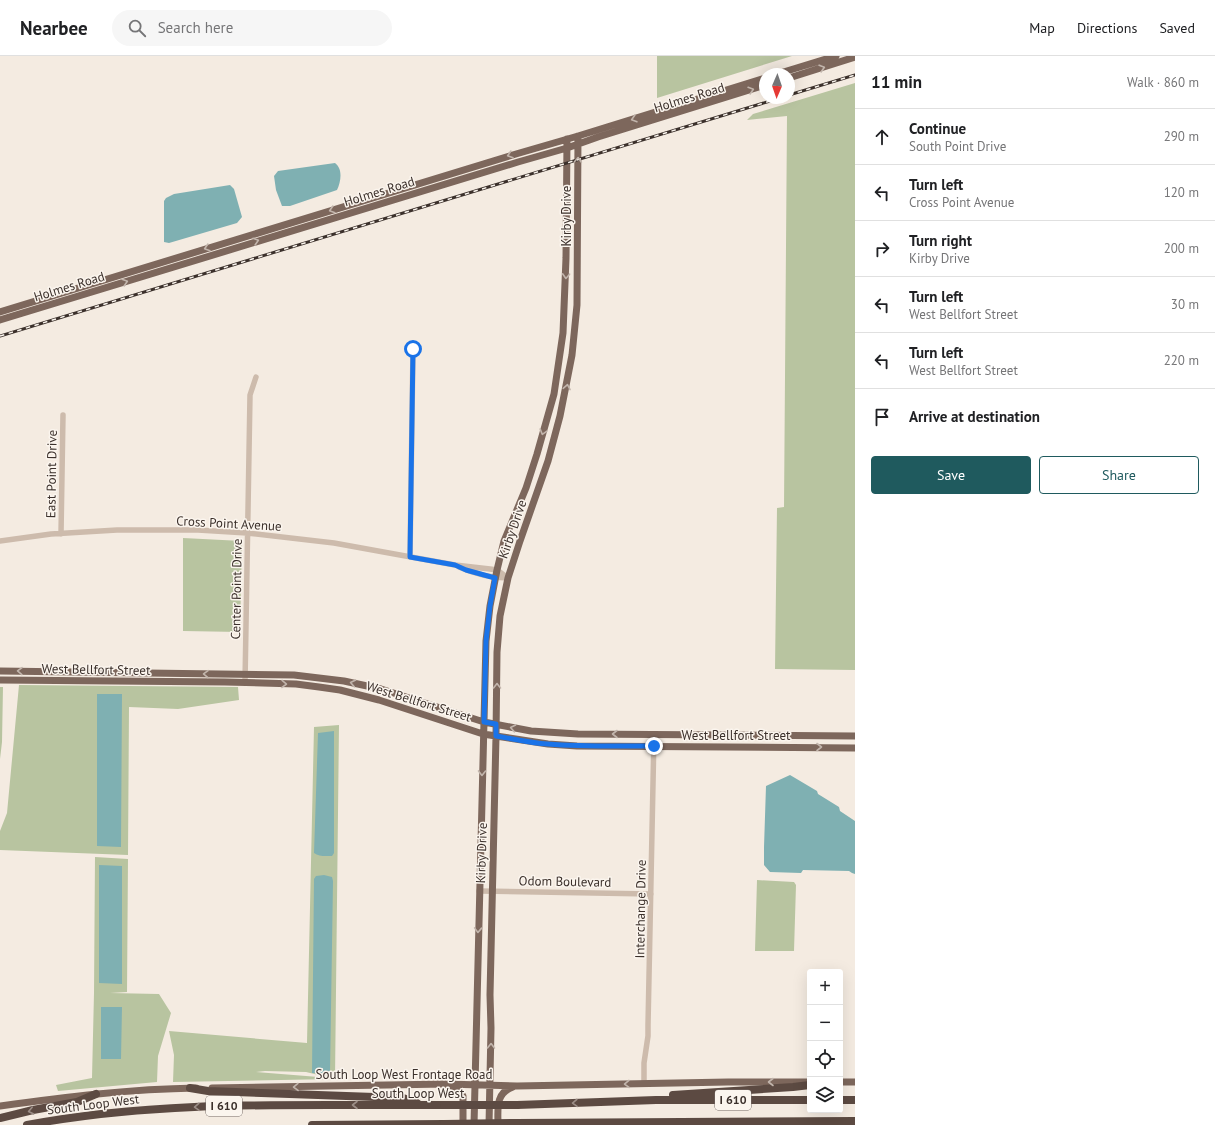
<!DOCTYPE html>
<meta charset="utf-8">
<style>
:root{--surface:#fff;--page:#f6f6f6;--text:#202124;--muted:#757577;--line:#e0e0e0;--accent:#1f5a5e}
body{margin:0;font-family:"PT Sans",sans-serif;background:var(--page);color:var(--text)}
.controls{position:absolute;right:12px;bottom:12px;display:grid;overflow:hidden;border-radius:4px;box-shadow:0 4px 16px #0002}
.controls button{width:36px;height:36px;display:grid;place-items:center;padding:0;border:0;border-bottom:1px solid var(--line);background:var(--surface);color:var(--text);font:20px sans-serif}
.compass{position:absolute;left:759px;top:12px;width:36px;height:36px;border-radius:50%;background:var(--surface);box-shadow:0 4px 16px #0002;rotate:182deg}
.stop{position:absolute;width:12px;height:12px;margin:-9px;border:3px solid #1a73e8;border-radius:50%;background:#fff}
.stop.end{background:#1a73e8;border-color:#fff;box-shadow:0 1px 4px #0008}
.list{margin:0;padding:0;list-style:none}
h2{display:flex;justify-content:space-between;align-items:center;height:52px;margin:0;padding:0 16px;font-size:17px}
h2 small{font-size:13px;font-weight:400;color:var(--muted)}
.list li{display:grid;grid-template-columns:26px 1fr auto;gap:12px;align-items:center;box-sizing:border-box;height:56px;padding:0 16px;border-top:1px solid var(--line)}
.list b{display:block;font-size:15px;white-space:nowrap}
.list p{margin:0;font-size:13px;white-space:nowrap;color:var(--muted)}
.list em{font-size:13px;font-style:normal;color:var(--muted)}
.actions{display:flex;gap:8px;padding:12px 16px}
.actions a{flex:1;padding:9px 0;border:1px solid var(--accent);border-radius:4px;text-align:center;font-size:14px;color:var(--accent)}
.actions .main{background:var(--accent);color:#fff}
.icon{flex:none;width:22px;height:22px;fill:none;stroke:currentColor;stroke-width:2;stroke-linecap:round;stroke-linejoin:round}
.map{position:relative;flex:none;width:855px;height:1069px;overflow:hidden}
header{display:flex;align-items:center;gap:24px;box-sizing:border-box;height:56px;padding:0 20px;background:var(--surface);border-bottom:1px solid var(--line)}
header strong{font-size:19px}
nav{display:flex;gap:22px;margin-inline-start:auto;font-size:14px}
.search{width:280px;height:36px;background:var(--page);display:flex;align-items:center;gap:10px;box-sizing:border-box;padding:0 14px;border-radius:22px;color:var(--muted);font-size:15px}
main{display:flex}
aside{flex:1;background:var(--surface)}
.map>svg:first-child{display:block}
</style>
<header>
<strong>Nearbee</strong>
<div class="search"><svg class="icon" aria-label="search" viewBox="0 0 24 24"><circle cx="10" cy="10" r="6"/><path d="M15 15l6 6"/></svg>Search here</div>
<nav><a>Map</a><a>Directions</a><a>Saved</a></nav>
</header>
<main>
<div class="map">
<svg width="855" height="1069" viewBox="0 0 855 1069">
<rect width="100%" height="100%" fill="#f4ebe1"/>
<path fill="#b8c4a0" fill-rule="evenodd" d="M657,0H792L657,42Z
M855,27V614L775,613L777,452L784,451L787,60L747,64L753,58Z
M183,482L242,485L240,576L183,575Z
M19,629L238,631L239,644L178,653L129,651L128,799L0,794V775L7,757Z
M0,631H3L2,686L0,703Z
M339,669L335,1023L173,1026L174,999L169,975L307,987L314,671ZM265,1015L306,1016L331,1022L256,1016Z
M95,801L128,803L127,936L110,937L159,938L171,957L158,1000L157,1026L58,1035L56,1029L92,1022L94,937Z
M757,824L794,826L796,829L794,895H755Z"/>
<path fill="#7fb0b2" d="M335,107C343,113 341,125 337,134L290,150H282L276,134L274,120L278,115Z
M230,129L234,133L242,161L237,167L169,187L164,186V145L166,142L174,138Z
M97,638H122L121,791L97,790Z
M334,675V797L332,800C326,800 319,801 314,797L318,677Z
M790,719L817,735L818,738L839,751L840,755L855,765V818L852,817L849,815L803,814L801,817L770,816L764,809V791L766,730Z
M99,809L122,810V928L99,927Z
M324,819L332,821L333,825L330,1017H312L314,823L316,820Z
M101,951H122L121,1003H101Z"/>
<g fill="none" stroke-linecap="round" stroke-linejoin="round">
<path stroke="#cdbbac" stroke-width="5.5" d="M61,478L63,359
M0,485L51,478L117,474H198L247,477L334,487L455,509L490,513L497,514L508,522
M410,501L413,293
M459,511C475,518 491,522 508,522
M245,627L250,339L256,321
M479,835L651,838
M644,1028V1007L648,980V969L654,679"/>
<path stroke="#7d675c" stroke-width="7" d="M777,18L836,0
M789,22L855,1
M0,256L516,98L578,80L765,22
M0,264L518,106L567,92L598,81L765,29
M0,615L294,619L344,625L381,633L484,666L531,675L578,678L855,680
M0,624L225,626L296,628L319,631L340,634L379,644L483,678L548,688L577,690L855,692
M840,1026H855
M451,1030C457,1032 461,1035 463,1040V1069
M212,1032L445,1028L517,1030L728,1026H810
M0,1050C65,1041 130,1033 196,1032
M474,1069L486,585L490,550L497,514L504,485L526,432L537,398L554,338L563,277L566,202L567,83
M489,1069L491,972L490,939L496,680L497,596L500,560L508,522L520,485L548,405L560,360L572,299L577,249L578,80
M498,1069C498,1053 495,1037 513,1031"/>
<path stroke="#5c4a42" stroke-width="8" d="M190,1032L208,1035L403,1042L417,1047
M673,1039L793,1031L810,1029
M840,1044H855
M517,1049L656,1044H810
M0,1062L33,1054L77,1046L96,1038
M516,1067L855,1065
M27,1069C165,1043 305,1050 444,1049
M312,1069L444,1068"/>
<defs>
<path id="rail" d="M789,39L855,19
M0,280L780,42"/>
</defs>
<use href="#rail" stroke="#3b302b" stroke-width="3"/>
<use href="#rail" stroke="#fbf5ee" stroke-width="1.5" stroke-dasharray="4.5" stroke-linecap="butt"/>
<path stroke="#5c4a42" stroke-width="8" d="M444,1049H517
M444,1068L516,1067"/>
</g>
<defs><path id="oneway-chevron" d="M-2-3.5L2.5 0L-2 3.5" fill="none" stroke-width="1.6" stroke-linecap="round" stroke-linejoin="round"/></defs>
<g stroke="#c2b5ac">
<use href="#oneway-chevron" transform="translate(822 12) rotate(-17)"/>
<use href="#oneway-chevron" transform="translate(751 34) rotate(-17)"/>
<use href="#oneway-chevron" transform="translate(634 63) rotate(163)"/>
<use href="#oneway-chevron" transform="translate(510 99) rotate(163)"/>
<use href="#oneway-chevron" transform="translate(578 104) rotate(-87)"/>
<use href="#oneway-chevron" transform="translate(332 154) rotate(163)"/>
<use href="#oneway-chevron" transform="translate(256 185) rotate(-17)"/>
<use href="#oneway-chevron" transform="translate(207 192) rotate(163)"/>
<use href="#oneway-chevron" transform="translate(566 220) rotate(93)"/>
<use href="#oneway-chevron" transform="translate(125 226) rotate(-17)"/>
<use href="#oneway-chevron" transform="translate(567 331) rotate(-79)"/>
<use href="#oneway-chevron" transform="translate(543 376) rotate(106)"/>
<use href="#oneway-chevron" transform="translate(20 615) rotate(-179)"/>
<use href="#oneway-chevron" transform="translate(206 618) rotate(-179)"/>
<use href="#oneway-chevron" transform="translate(353 627) rotate(-168)"/>
<use href="#oneway-chevron" transform="translate(284 628) rotate(1)"/>
<use href="#oneway-chevron" transform="translate(497 630) rotate(-90)"/>
<use href="#oneway-chevron" transform="translate(513 672) rotate(-169)"/>
<use href="#oneway-chevron" transform="translate(615 678) rotate(-180)"/>
<use href="#oneway-chevron" transform="translate(819 691)"/>
<use href="#oneway-chevron" transform="translate(482 717) rotate(91)"/>
<use href="#oneway-chevron" transform="translate(478 874) rotate(92)"/>
<use href="#oneway-chevron" transform="translate(491 990) rotate(-89)"/>
<use href="#oneway-chevron" transform="translate(771 1026) rotate(-180)"/>
<use href="#oneway-chevron" transform="translate(627 1028) rotate(179)"/>
<use href="#oneway-chevron" transform="translate(296 1031) rotate(179)"/>
</g>
<g stroke="#9c8e87">
<use href="#oneway-chevron" transform="translate(575 1047) rotate(178)"/>
<use href="#oneway-chevron" transform="translate(355 1049) rotate(180)"/>
<use href="#oneway-chevron" transform="translate(197 1051) rotate(177)"/>
<use href="#oneway-chevron" transform="translate(31 1055) rotate(167)"/>
</g>
<g fill="none" stroke-linecap="round" stroke-linejoin="round">
<path stroke="#1a73e8" stroke-width="5" d="M413,293L410,501L455,509L466,514L495,522L490,550L486,585L484,666L496,668V680C514,683 531,687 548,688C583,691 619,690 654,690"/>
</g>
<g text-anchor="middle" stroke-width="3" stroke-linejoin="round" paint-order="stroke">
<g fill="#fbf5ee" stroke="#756b66" stroke-width="1">
<rect x="715" y="1034" width="36" height="20" rx="3"/>
<rect x="206" y="1040" width="36" height="20" rx="3"/>
</g>
<g font-size="12" font-weight="bold" fill="#3b302b">
<text x="733" y="1048">I 610</text>
<text x="224" y="1054">I 610</text>
</g>
<g font-size="13" fill="#3b302b" stroke="#fbf5ee">
<text transform="translate(689 41) rotate(-17)" y="5">Holmes Road</text>
<text transform="translate(379 135) rotate(-17)" y="5">Holmes Road</text>
<text transform="translate(566 160) rotate(-90)" y="5">Kirby Drive</text>
<text transform="translate(69 230) rotate(-17)" y="5">Holmes Road</text>
<text transform="translate(51 418) rotate(-89)" y="5">East Point Drive</text>
<text transform="translate(229 467) rotate(3)" y="5">Cross Point Avenue</text>
<text transform="translate(512 473) rotate(-71)" y="5">Kirby Drive</text>
<text transform="translate(236 533) rotate(-89)" y="5">Center Point Drive</text>
<text transform="translate(96 613) rotate(1)" y="5">West Bellfort Street</text>
<text transform="translate(419 645) rotate(17)" y="5">West Bellfort Street</text>
<text x="736" y="684">West Bellfort Street</text>
<text transform="translate(481 797) rotate(-88)" y="5">Kirby Drive</text>
<text transform="translate(565 825) rotate(1)" y="5">Odom Boulevard</text>
<text transform="translate(640 853) rotate(-89)" y="5">Interchange Drive</text>
<text x="404" y="1023">South Loop West Frontage Road</text>
<text x="418" y="1042">South Loop West</text>
<text transform="translate(93 1048) rotate(-7)" y="5">South Loop West</text>
</g>
</g>
</svg>
<div class="controls">
<button>+</button>
<button>−</button>
<button><svg class="icon" aria-label="locate" viewBox="0 0 24 24"><circle cx="12" cy="12" r="6"/><path d="M12 2v4M12 18v4M2 12h4M18 12h4"/></svg></button>
<button><svg class="icon" aria-label="layers" viewBox="0 0 24 24"><path d="M12 4l9 5-9 5-9-5zM3 14l9 5 9-5"/></svg></button>
</div>
<svg class="compass" viewBox="-18 -18 36 36"><path d="M0-13l5 13h-10z" fill="#e53935"/><path d="M0 13l5-13h-10z" fill="#757577"/></svg>
<div class="stop" style="left:413px;top:293px"></div>
<div class="stop end" style="left:654px;top:690px"></div>
</div>
<aside>
<h2>11 min<small>Walk · 860 m</small></h2>
<ul class="list">
<li><svg class="icon" aria-label="ahead" viewBox="0 0 24 24"><path d="M12 20V5M6 11l6-6 6 6"/></svg><div><b>Continue</b><p>South Point Drive</p></div><em>290 m</em></li>
<li><svg class="icon" aria-label="left" viewBox="0 0 24 24"><path d="M17 20v-9H6M10 6l-5 5 5 5"/></svg><div><b>Turn left</b><p>Cross Point Avenue</p></div><em>120 m</em></li>
<li><svg class="icon" aria-label="right" viewBox="0 0 24 24"><path d="M7 20v-9h11M14 6l5 5-5 5"/></svg><div><b>Turn right</b><p>Kirby Drive</p></div><em>200 m</em></li>
<li><svg class="icon" aria-label="left" viewBox="0 0 24 24"><path d="M17 20v-9H6M10 6l-5 5 5 5"/></svg><div><b>Turn left</b><p>West Bellfort Street</p></div><em>30 m</em></li>
<li><svg class="icon" aria-label="left" viewBox="0 0 24 24"><path d="M17 20v-9H6M10 6l-5 5 5 5"/></svg><div><b>Turn left</b><p>West Bellfort Street</p></div><em>220 m</em></li>
<li><svg class="icon" aria-label="arrive" viewBox="0 0 24 24"><path d="M6 21V4h12l-3 4 3 4H6"/></svg><div><b>Arrive at destination</b></div></li>
</ul>
<div class="actions"><a class="main">Save</a><a>Share</a></div>
</aside>
</main>
